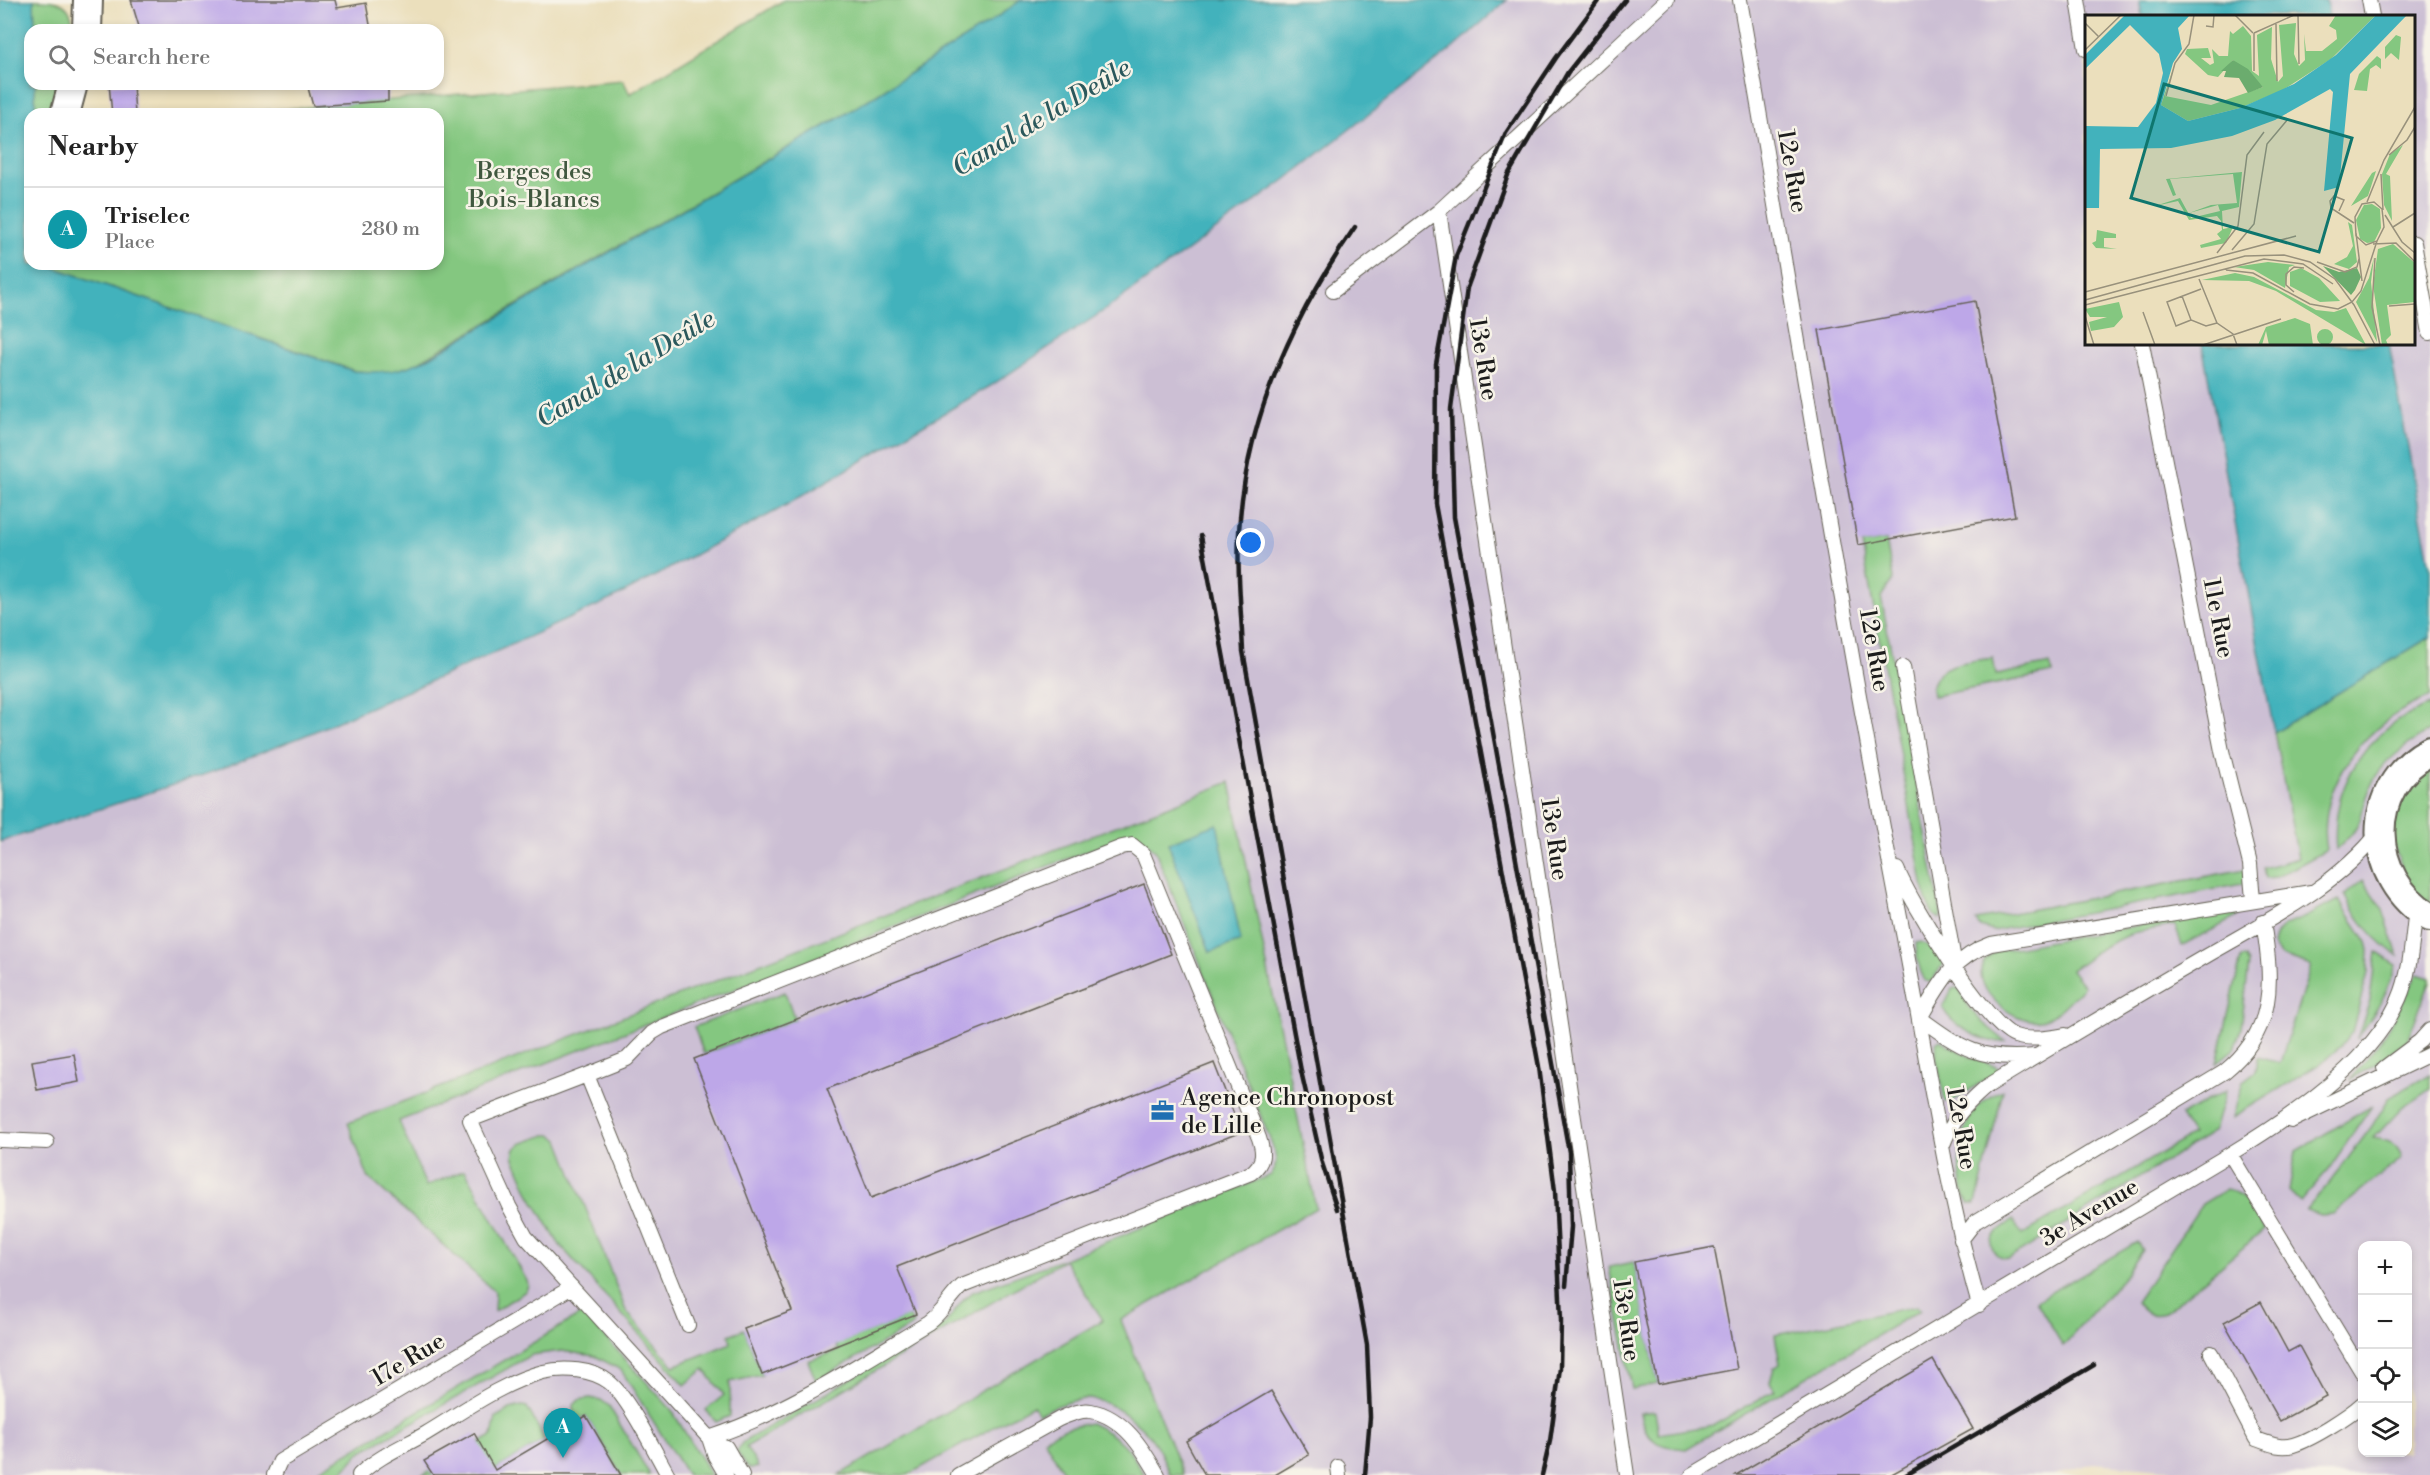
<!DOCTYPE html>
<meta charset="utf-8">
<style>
:root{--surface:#fff;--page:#f6f6f6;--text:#222;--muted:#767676;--line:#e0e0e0;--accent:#db2777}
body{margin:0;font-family:"Libre Bodoni",serif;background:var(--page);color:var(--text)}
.controls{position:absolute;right:18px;bottom:18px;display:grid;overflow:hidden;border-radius:12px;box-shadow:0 3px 9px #0003}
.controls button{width:54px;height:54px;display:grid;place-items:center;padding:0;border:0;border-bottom:2px solid var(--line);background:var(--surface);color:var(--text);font:30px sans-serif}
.you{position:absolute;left:1251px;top:543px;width:21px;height:21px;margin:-15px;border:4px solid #fff;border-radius:50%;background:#1a73e8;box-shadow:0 0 0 9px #1a73e833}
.badge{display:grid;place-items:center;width:39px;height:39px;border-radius:50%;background:var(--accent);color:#fff;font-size:20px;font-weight:700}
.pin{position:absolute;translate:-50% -50px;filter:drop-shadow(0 2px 3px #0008)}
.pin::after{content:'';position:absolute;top:32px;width:21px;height:18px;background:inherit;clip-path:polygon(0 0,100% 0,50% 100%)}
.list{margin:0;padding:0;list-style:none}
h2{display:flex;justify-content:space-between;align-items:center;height:78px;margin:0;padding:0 24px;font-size:26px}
h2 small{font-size:20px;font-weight:400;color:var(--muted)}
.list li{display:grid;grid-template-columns:39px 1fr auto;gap:18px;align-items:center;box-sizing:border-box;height:84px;padding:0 24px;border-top:2px solid var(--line)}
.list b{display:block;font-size:22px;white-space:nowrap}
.list p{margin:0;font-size:20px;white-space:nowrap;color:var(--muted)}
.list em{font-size:20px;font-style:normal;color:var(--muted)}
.icon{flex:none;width:33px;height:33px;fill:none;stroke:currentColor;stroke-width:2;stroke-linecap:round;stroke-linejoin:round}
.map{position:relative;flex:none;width:2430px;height:1475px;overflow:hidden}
.search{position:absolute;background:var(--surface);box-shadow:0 3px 9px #0003;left:24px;top:24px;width:420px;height:66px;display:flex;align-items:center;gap:15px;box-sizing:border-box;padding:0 21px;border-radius:18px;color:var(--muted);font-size:22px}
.panel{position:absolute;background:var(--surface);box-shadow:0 3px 9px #0003;left:24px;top:108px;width:420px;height:162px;border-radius:18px}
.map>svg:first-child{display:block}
</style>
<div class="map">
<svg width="2430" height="1475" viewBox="0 0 2430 1475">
<rect width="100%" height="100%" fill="#f7f3e8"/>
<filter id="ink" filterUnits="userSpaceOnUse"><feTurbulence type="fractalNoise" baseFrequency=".0167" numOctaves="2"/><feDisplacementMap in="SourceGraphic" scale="12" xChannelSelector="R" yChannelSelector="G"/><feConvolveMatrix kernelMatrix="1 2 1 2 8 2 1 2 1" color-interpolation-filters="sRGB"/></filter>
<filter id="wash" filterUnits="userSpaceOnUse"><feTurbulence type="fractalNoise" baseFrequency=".008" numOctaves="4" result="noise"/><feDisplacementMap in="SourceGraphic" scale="24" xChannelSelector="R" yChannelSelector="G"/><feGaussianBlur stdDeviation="1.35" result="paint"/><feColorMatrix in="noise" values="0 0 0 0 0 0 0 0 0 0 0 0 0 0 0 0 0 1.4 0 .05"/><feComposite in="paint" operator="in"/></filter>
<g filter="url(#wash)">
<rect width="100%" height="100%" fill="#ebdfbc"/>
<path fill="#ccbfd4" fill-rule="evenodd" d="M1507,0H2139L2142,16H2086V344H2202L2274,732L2430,637V1475H2232L2093,1463L2054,1475H0V842L215,771L306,735L447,674L614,598L776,511L992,385L1285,180L1452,49ZM2362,1246H2408V1452H2362Z
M2326,0H2430V567L2389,344H2414V16H2329Z"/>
<path fill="#84c780" stroke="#50724e" stroke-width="1.5" d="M34,0C60,0 72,2 74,30H35Z
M784,0H1021L989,23L844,115L410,367L384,373L355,371L44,264H438V114H224L623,80L630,94Z
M35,84H62L53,114H35Z
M1886,540L1893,579L1881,597L1941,914L1940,919L1933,914L1926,900L1862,544Z
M2430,637V697C2370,718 2315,783 2327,850L2277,877L2265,878L2263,868L2298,858L2274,732Z
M1993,658L1996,675L2050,664L2053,673L1933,696C1926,662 1970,662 1993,658Z
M2430,705V730C2410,744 2390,755 2376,776C2367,790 2365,805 2360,820C2356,832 2345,841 2336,850C2330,784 2368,728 2430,705Z
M2430,769V907L2412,892L2391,839L2397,810L2404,795L2414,782Z
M1230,782L1316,1208L1121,1320L1183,1475H1170C1166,1465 1162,1454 1156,1445C1143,1424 1109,1397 1083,1399C1067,1401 1053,1407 1038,1414L1033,1405L908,1475H839L1103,1320L1064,1260L746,1447L758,1467L751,1469L747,1467L737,1452L739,1447L743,1442L945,1324L964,1299L973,1292L1064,1259L1271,1175C1279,1164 1276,1155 1271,1142L1155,850C1143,839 1136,836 1120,838L399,1121L426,1186L465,1170L527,1281L528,1285L526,1291L494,1311L495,1292L368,1177L348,1123Z
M2246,869L2248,883L1993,931L1980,927L1976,920Z
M2363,880L2383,910L2398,956C2374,940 2358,920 2345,895Z
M2339,900L2367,942L2369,950L2368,973L2352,1032L2341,1046L2320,1064L2233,1117L2243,1081L2256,1071L2258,1057L2280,1063L2311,966L2282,956L2273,945C2275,926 2288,924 2303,918C2315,912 2327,906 2339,900Z
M2231,909L2235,910L2238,915L2235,918L2182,946L2175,925L2132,933L2105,946L2071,970L2084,986C2072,998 2058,1017 2040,1020C2015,1025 1971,990 1983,963C1986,957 1992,954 1997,951Z
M1922,942L1938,953L1944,963L1931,982L1925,981C1919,970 1916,956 1916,943Z
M2376,952L2396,965C2387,995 2375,1013 2357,1039L2370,1000Z
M2241,958H2246L2249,964L2241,1029L2234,1049L2217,1063Z
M2417,974L2430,978V982L2407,1041L2377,1063L2349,1080C2381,1043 2396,1018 2417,974Z
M1956,988L1959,989L1969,1007L1982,1022L2005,1041C1988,1046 1947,1024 1943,1007L1952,989Z
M785,992L795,1020L704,1054L694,1027Z
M1940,1040L1966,1055L1997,1067L1999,1071L1953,1101L1945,1102L1936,1056V1043Z
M2430,1074V1089L2401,1109L2374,1138C2387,1140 2398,1143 2402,1158L2333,1214L2320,1215L2306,1210L2331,1181L2372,1126L2389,1098Z
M2003,1090L1976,1204H1969C1963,1197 1963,1188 1961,1178C1954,1142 1967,1104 2003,1090Z
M2226,1090L2214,1131L2009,1259C1997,1259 1986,1247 1994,1236C1999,1229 2006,1225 2013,1220L2022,1235L2192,1135L2180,1116Z
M2372,1106L2328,1170L2300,1202L2289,1191L2296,1151Z
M546,1135H553L559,1140L626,1311L674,1366L731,1343L729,1335L744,1329L762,1375L730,1382V1416L716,1422L706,1410L724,1395L704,1369L685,1385L559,1244L530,1195L513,1156L515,1149L520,1144Z
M2225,1190C2247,1192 2254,1212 2264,1230L2165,1313C2150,1317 2145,1314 2136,1302L2202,1204Z
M2137,1242L2142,1250L2126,1274L2063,1346L2036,1301Z
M1634,1262L1658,1384L1632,1389L1609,1267Z
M1917,1306L1920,1310L1686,1449C1659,1447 1645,1441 1640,1413L1655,1411L1659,1434L1714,1425L1775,1390L1770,1382L1774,1368L1780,1364L1775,1335Z
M583,1313L671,1409L711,1475H687L621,1370L595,1356L562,1351L531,1355L362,1451L339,1475H311Z
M909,1316L914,1325L816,1381L808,1361L839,1350L836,1345Z
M590,1398L601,1400L609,1406L650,1475H621L586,1416L575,1423L573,1406L579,1400Z
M522,1406L527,1407L545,1440L486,1475H422L492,1436L496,1417L510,1409Z
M1090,1423C1120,1437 1128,1447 1145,1475H1065L1044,1439L1063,1429Z"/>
<path fill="#42b2bc" stroke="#2f676c" stroke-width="1.5" d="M0,0H34L35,30H30V84H35V114H30V264H44L354,371C386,373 401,372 430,357L844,115L989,23L1021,0H1507L1452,49L1285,180L1102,312L992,385L776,511L614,598L447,674L306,735L215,771L0,842Z
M2139,0H2326L2329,16H2142Z
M2202,344H2389L2430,567V637L2274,732Z
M1217,824L1241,941L1210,952L1168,843Z"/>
<g id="blocks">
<path fill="#bda7e8" d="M131,0H335L337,8L366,3L371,30H140Z
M109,84H133L135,114H112Z
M307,84H388V101L313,106Z
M1975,301L2015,516L1858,545L1819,330Z
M1144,884L1171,954L827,1089L871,1198L1214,1063L1241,1132L897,1267L916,1314L762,1375L744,1329L792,1311L694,1059Z
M74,1054L79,1082L37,1090L32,1061Z
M1714,1247L1737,1369L1658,1384L1634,1262Z
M2261,1302L2288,1352L2299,1346L2326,1396L2280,1421L2224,1322Z
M1933,1360L1973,1429L1890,1475H1736Z
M1271,1391L1309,1455L1275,1475H1205L1186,1441Z
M586,1416L621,1475H433L424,1461L474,1433L495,1470Z"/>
</g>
</g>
<g filter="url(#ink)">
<use href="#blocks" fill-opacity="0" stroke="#646054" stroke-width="1.5"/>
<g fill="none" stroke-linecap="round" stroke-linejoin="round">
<defs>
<path id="service" d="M1740,0C1794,311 1843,623 1903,933C1927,1057 1944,1183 1979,1305
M2078,0L2086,49
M2369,0L2372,16
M1439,211L1627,1475
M2414,243L2430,333
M1333,291L1439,211L1667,0
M2142,344L2222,751L2250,864L2253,900
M1903,667L1955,966
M1897,869C1910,901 1985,1025 2015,1036C2030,1041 2050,1038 2065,1035
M2035,1056C1981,1061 1962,1049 1920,1018C1940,984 1952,958 1991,944L2311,892
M2384,1068L2420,1041L2430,1030
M587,1075L627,1059L652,1033L662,1027L1122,847L1132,845L1143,854L1259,1138C1264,1153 1264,1163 1251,1173L962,1286C949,1298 942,1313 928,1323C858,1365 787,1412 709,1438
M2291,1121L2430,1054
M0,1140L47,1142
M1942,1147C1954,1117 1962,1108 1986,1087C2059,1042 2132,999 2206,956C2266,921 2335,888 2379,832
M2230,1154L2362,1372
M1961,1240L1975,1222L2224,1072C2276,1030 2273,983 2263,922
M688,1325L587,1075L470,1120L509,1206L526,1237L709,1438L726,1447L742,1475
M2211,1353L2256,1439C2268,1443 2280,1449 2293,1445C2311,1440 2349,1416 2362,1404
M709,1438L715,1456L726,1475
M1338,1467L1339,1475
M274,1475L280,1461L572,1287
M359,1475C377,1457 404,1446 425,1434C462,1412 501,1383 543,1372C564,1367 592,1369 609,1382C628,1397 655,1452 668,1475
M958,1475L1059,1419C1069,1415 1080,1409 1091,1411C1124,1417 1143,1449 1158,1475
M1692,1475L2230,1154C2289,1118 2371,1064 2399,999C2411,972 2412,938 2416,909"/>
<path id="minor" d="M87,30L88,0
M65,114L73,84
M2430,751C2362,787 2366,879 2430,917"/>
</defs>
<use href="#service" stroke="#646054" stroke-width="16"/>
<use href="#minor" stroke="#646054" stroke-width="32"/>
<use href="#service" stroke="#fff" stroke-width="14"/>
<use href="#minor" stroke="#fff" stroke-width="28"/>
<path stroke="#1c1c1c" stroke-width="4.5" d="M1355,227C1295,314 1249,411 1240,518C1236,562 1241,607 1243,651L1367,1345L1370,1417L1365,1475
M1201,536L1301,1071L1322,1163L1337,1209
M1566,1286L1571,1227L1569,1152L1454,517L1451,409L1467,288L1508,175L1568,72L1625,0
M1542,1475L1550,1441L1560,1368L1561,1320L1555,1191L1539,1067L1435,504L1436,364L1456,256L1506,133L1556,58L1599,0
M1906,1475L2094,1365"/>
</g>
</g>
<defs>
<symbol id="office-bare" viewBox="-9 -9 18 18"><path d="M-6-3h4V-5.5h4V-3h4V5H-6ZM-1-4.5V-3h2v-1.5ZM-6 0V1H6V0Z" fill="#1f6fb2" stroke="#f7f3e8" stroke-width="2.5" paint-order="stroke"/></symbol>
</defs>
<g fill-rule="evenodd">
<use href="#office-bare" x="1146" y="1094" width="33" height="33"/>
</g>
<g text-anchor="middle" stroke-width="5" stroke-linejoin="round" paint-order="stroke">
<g font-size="24" fill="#40583f" stroke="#f7f3e8">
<text x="534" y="179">Berges des<tspan x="534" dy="28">Bois-Blancs</tspan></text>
</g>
<g font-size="24" fill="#1c1c1c" stroke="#f7f3e8">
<text transform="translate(1793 171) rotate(80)" y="8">12e Rue</text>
<text transform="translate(1484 359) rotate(81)" y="8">13e Rue</text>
<text transform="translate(2219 618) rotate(79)" y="8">11e Rue</text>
<text transform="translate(1875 650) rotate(80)" y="8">12e Rue</text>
<text transform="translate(1555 839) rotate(82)" y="8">13e Rue</text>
<text transform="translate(1962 1128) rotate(80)" y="8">12e Rue</text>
<text transform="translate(2089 1212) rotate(-31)" y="8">3e Avenue</text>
<text transform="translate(1627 1320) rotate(82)" y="8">13e Rue</text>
<text transform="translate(408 1359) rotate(-31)" y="8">17e Rue</text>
</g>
<g font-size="24" fill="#1c1c1c" stroke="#f7f3e8" text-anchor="start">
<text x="1181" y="1105">Agence Chronopost<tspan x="1181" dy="28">de Lille</tspan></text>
</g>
<g font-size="26" font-style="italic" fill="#2b585c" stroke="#f7f3e8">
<text transform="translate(1041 117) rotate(-31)" y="9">Canal de la Deûle</text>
<text transform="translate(625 368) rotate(-31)" y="9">Canal de la Deûle</text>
</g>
</g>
<g transform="translate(2085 15)">
<rect width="330" height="330" fill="#ebdfbc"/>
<path d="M251,0H291L246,44L198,75L155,93L103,106L76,90L92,42L80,81L126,90L178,72L148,45L133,62L123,60L100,39L102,34L123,33L126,43H116L125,50L129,48L127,34L134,41H143L145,16L148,19L158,11L166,21L167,56L174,61L172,20L187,12L186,44L193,67L198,61L194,10L211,8L209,39L214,51L220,45L219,19L221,36H237L252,24L251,15L244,11ZM311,20L316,22L314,45L306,38L300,44V32ZM292,41L296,44V54L291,50L285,54L282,76L269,75L274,59ZM318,130L301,159L305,161L307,206L299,190L297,159L305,139ZM291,156L283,181L266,191L287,158ZM157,157L154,192L137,196L138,214L148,212L141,228L116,233L115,230L136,224L132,219L137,215L136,206L132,201L104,205L93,186L70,191L95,183L106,203L135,196L133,190L104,198L126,190L152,188L148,159L85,164L91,180L88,181L81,164ZM287,189L295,194L296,213L289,227L282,228L275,224L271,205L279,190ZM263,207L267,210L272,247L264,254L249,249L262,242L268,231ZM12,215L31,219V223H19V232L32,234L11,233L7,228L11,226ZM308,229L330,248V287L302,290L306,320L301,325L303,330H297L288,270L293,234ZM289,242L286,267L292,327L271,287L284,263ZM183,247L210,250L204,252L200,273L169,255L149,252ZM216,253L234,263L255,286L235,287L205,271V257ZM150,258L169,262L231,295L249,297L261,293L281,330L191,276L164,266L117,265ZM34,287L38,302L29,312L6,316L4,307L22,302H5L0,294ZM210,303L225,309L228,330H184L181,316L177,330H173L181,312ZM232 322a8 8 0 1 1 16 0a8 8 0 1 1-16 0Z" fill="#84c780"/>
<path d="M148,45L163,54L178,72L163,78L154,63L139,62L141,56H136ZM238,251L254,257L272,253L276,262L270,275L266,280Z" fill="#6bac6e"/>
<path d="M40,0H105L93,13L97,34L88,48L76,90L103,106L155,93L209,69L251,40L291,0H322L265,59L254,172L239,176L248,77L245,74L190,105L147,121L86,133L15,134L14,193H0V111L53,112L71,88L78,58L74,39L45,10L0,54V40Z" fill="#42b2bc"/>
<path fill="none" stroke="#98917c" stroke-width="1.5" d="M150,0L168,18M213,0L214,49M0,8L14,22M191,9L192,66M121,11L128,12L129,0M169,18L209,0M169,18V56M0,35L36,0M81,81L90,48L104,29L109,0M304,140L322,125L330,112M296,159L298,195M282,187L299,145L330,92M289,187L297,194L299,212L292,226L281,230L271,221L270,202L277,189ZM254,196L259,185L249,181L245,186L246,193L269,208M300,200L317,227L330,238M308,212L330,198M271,218L277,266M288,229L311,228L330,247M147,235L169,209L182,129L203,104M132,238L153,211L162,140L179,117M290,243L287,292L295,330M232,247L260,257L272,252L274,244M141,255L168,258L225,289L253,294L267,287L276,276L292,226M114,264L132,308L148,319L152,330M0,277L211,221M209,277L201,270V259L209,252L219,253M97,281L106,305L121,311L132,308M0,285L160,241L199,240L225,247L250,264L269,290L290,330M0,290L179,244L218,249L248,269M304,291L330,289M58,297L70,330M0,301L9,330M106,305L91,311L82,287L116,274M118,330L196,304"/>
<path fill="#0f766e" fill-opacity="0.15" stroke="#0f766e" stroke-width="3" d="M79,69L267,123L234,237L46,183Z"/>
<rect width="330" height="330" fill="none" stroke="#1c1c1c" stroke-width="3"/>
</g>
</svg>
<div class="controls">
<button>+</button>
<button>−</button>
<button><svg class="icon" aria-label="locate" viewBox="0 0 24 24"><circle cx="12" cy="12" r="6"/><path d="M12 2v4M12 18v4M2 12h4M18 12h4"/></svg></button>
<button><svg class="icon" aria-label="layers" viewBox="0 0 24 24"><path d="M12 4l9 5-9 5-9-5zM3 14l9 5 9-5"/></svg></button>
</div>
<div class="you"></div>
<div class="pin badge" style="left:563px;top:1458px;background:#0f9aa8">A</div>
<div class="search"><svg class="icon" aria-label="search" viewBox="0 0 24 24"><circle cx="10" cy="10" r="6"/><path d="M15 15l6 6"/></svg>Search here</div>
<section class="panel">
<h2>Nearby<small></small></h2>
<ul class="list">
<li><span class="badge" style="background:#0f9aa8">A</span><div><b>Triselec</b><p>Place</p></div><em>280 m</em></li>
</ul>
</section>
</div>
